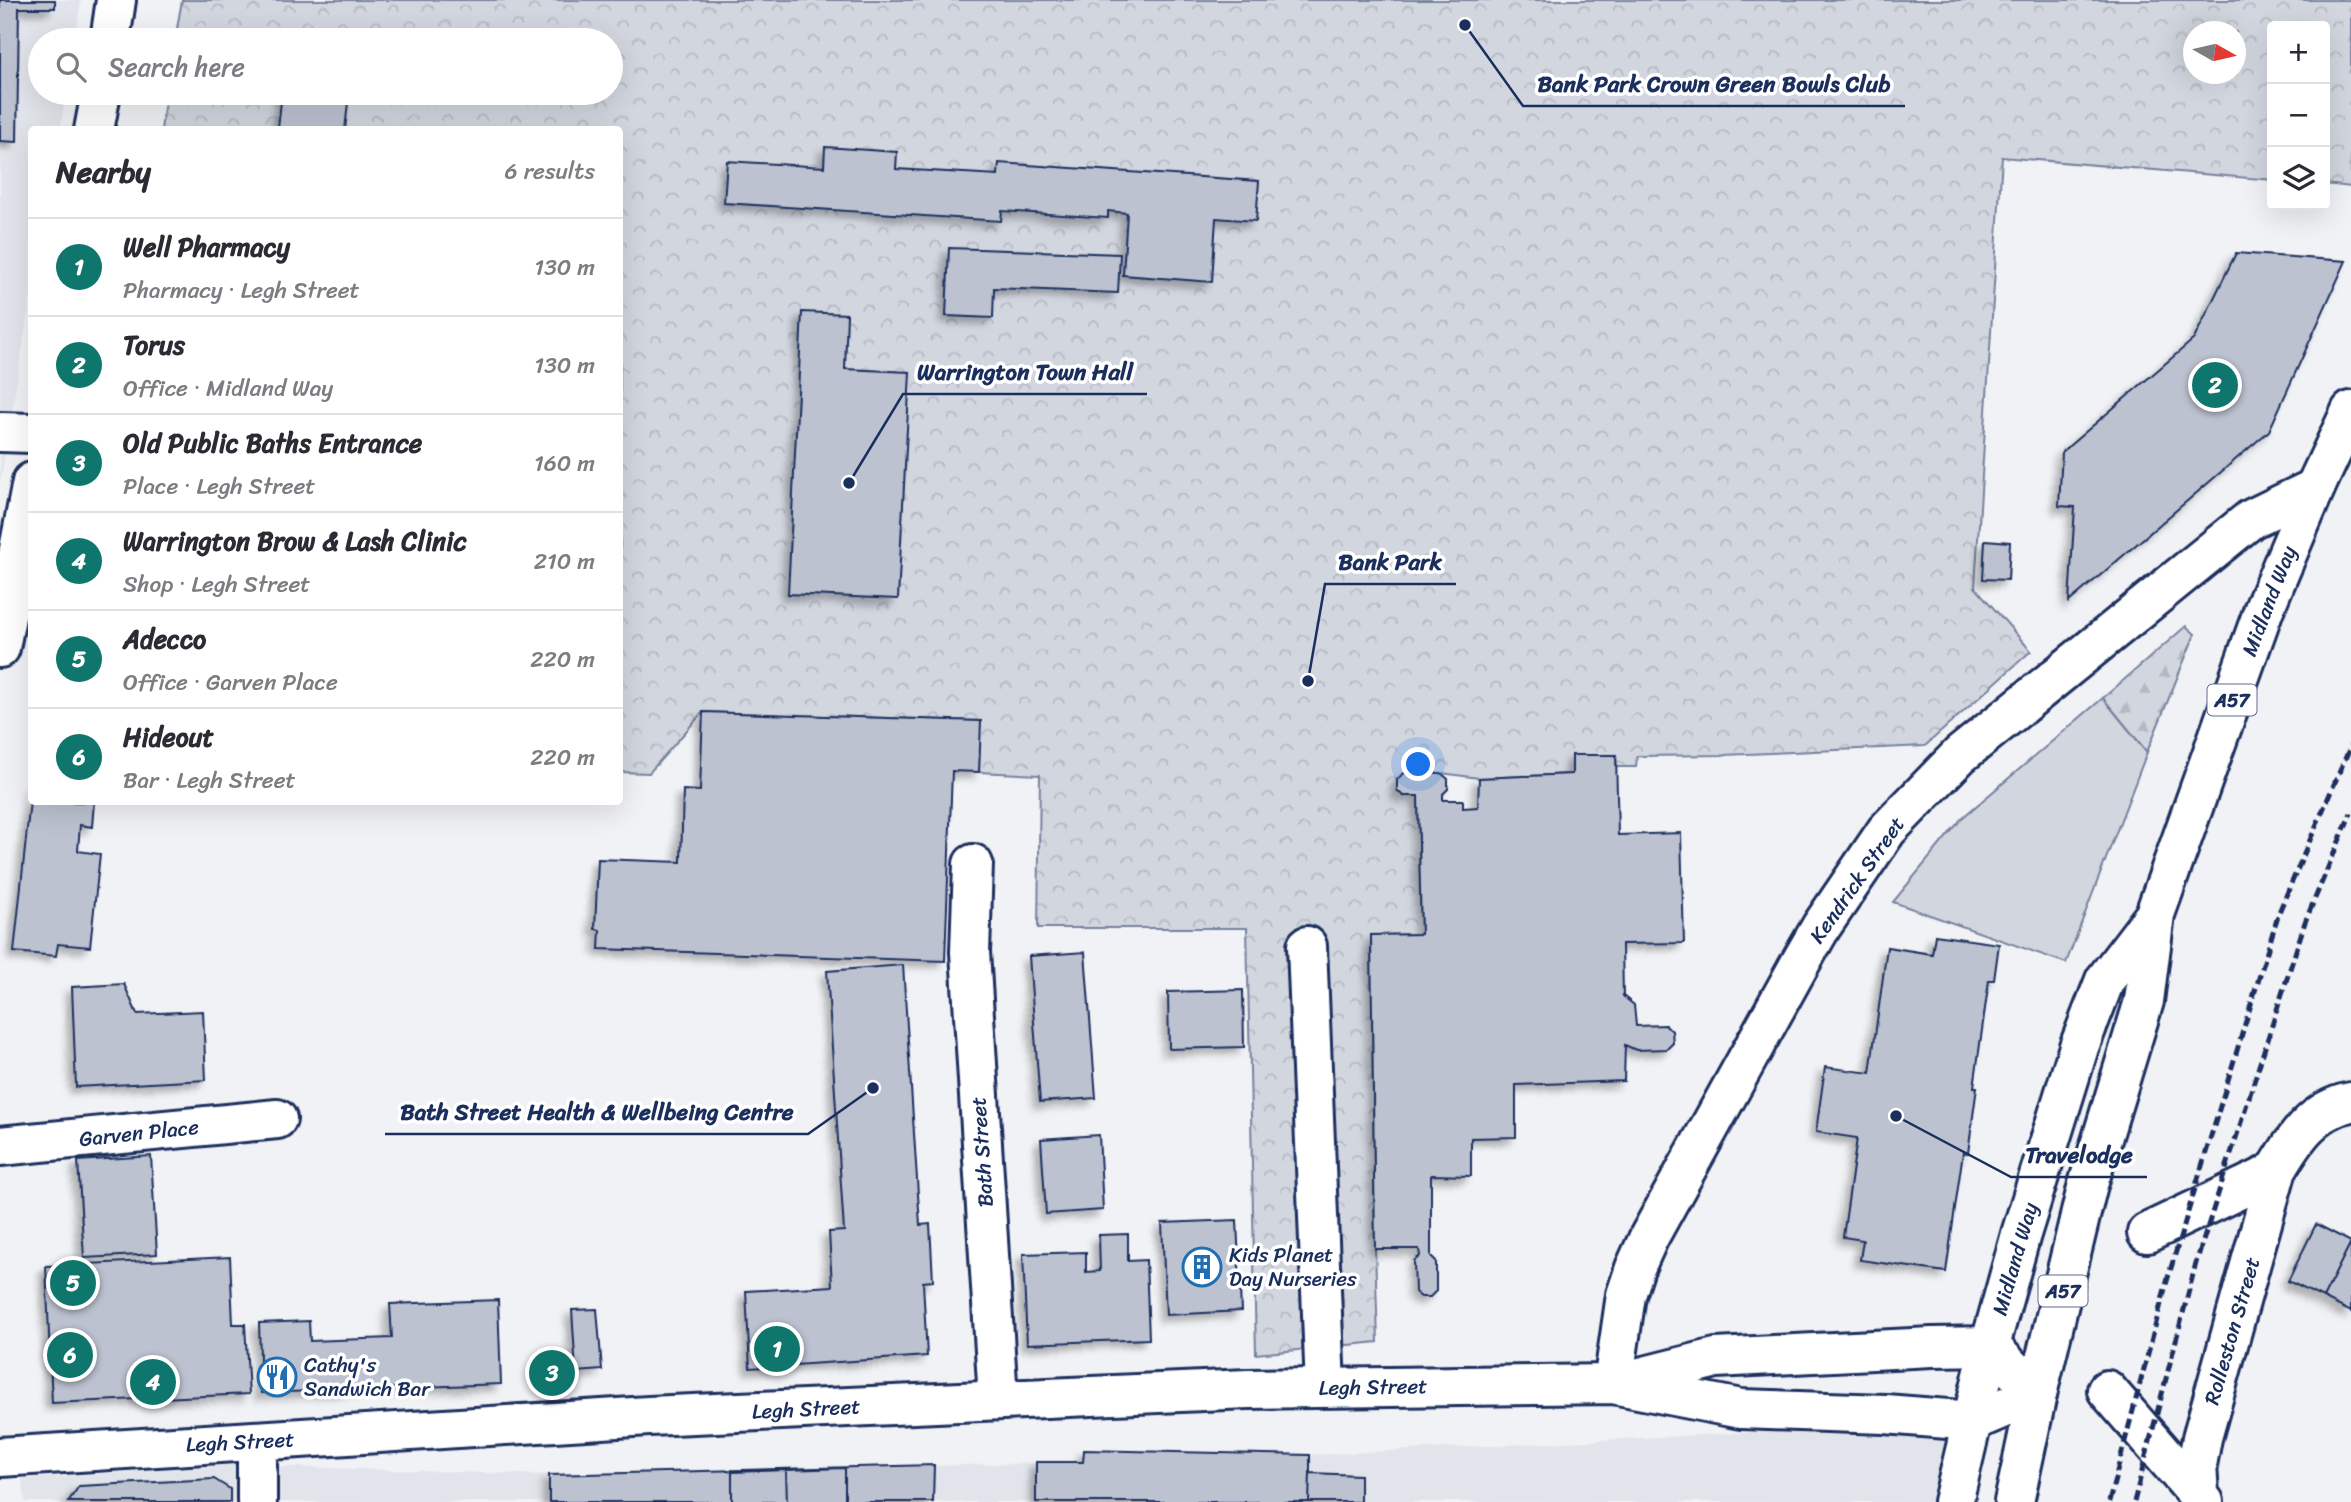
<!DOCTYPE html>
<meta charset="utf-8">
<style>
:root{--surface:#fff;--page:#f2f2f3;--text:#2b2b33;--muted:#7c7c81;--line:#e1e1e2;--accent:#0f766e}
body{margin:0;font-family:Sriracha,sans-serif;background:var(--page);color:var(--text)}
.controls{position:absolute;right:21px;top:21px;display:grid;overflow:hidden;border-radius:7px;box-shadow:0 7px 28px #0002}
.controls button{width:63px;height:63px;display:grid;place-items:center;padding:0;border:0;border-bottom:2px solid var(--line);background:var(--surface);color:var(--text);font:35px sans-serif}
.compass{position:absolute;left:2183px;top:21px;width:63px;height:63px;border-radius:50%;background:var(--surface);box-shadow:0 7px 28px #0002;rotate:98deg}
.you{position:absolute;left:1419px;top:765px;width:24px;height:24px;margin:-18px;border:5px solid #fff;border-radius:50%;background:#1a73e8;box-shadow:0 0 0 10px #1a73e833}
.badge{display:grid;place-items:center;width:46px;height:46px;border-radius:50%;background:var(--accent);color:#fff;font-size:23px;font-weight:700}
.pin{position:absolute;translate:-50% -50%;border:4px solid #fff;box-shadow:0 2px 7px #0006}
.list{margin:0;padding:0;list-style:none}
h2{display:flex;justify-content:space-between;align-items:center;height:91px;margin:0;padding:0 28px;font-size:30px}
h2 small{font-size:23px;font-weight:400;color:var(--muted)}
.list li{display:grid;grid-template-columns:46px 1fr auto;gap:21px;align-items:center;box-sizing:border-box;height:98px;padding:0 28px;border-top:2px solid var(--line)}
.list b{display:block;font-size:26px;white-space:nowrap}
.list p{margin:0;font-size:23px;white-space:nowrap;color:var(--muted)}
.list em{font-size:23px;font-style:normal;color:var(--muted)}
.icon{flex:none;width:38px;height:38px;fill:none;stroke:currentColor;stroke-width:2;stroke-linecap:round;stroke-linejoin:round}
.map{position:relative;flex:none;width:2351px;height:1502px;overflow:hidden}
.search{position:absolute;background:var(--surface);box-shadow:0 7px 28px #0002;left:28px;top:28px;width:595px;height:77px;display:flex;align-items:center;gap:18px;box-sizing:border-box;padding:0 24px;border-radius:38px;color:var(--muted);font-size:26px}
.panel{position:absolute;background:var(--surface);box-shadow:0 7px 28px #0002;left:28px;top:126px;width:595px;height:679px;border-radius:7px}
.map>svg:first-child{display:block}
</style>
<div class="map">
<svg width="2351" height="1502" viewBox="0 0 2351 1502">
<defs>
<pattern id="forest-firs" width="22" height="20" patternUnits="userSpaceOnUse" patternTransform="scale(1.75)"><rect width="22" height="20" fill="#d2d6df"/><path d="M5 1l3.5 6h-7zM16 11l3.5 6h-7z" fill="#b4b8c2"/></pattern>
<pattern id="park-crowns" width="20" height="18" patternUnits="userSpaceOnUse" patternTransform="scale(1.75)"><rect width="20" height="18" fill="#d2d6df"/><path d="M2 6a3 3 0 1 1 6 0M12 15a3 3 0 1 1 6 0" fill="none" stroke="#b4b8c2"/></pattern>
<filter id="shadow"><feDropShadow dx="-6" dy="6" stdDeviation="3.5" flood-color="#0004"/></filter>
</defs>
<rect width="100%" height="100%" fill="#f1f2f5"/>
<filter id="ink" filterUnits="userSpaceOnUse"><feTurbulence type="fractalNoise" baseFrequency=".0143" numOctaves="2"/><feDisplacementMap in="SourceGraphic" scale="14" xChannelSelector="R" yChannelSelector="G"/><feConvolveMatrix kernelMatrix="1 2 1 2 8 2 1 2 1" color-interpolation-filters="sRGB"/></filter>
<g filter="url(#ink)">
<path fill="#e1e4ea" d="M0,0H81L75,40H40V93H66L60,129L32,130L31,295L0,484Z
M1953,1422L1941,1502H25L22,1479L234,1465L549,1475L1083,1462L1084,1450L1310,1455Z"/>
<path fill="#d2d6df" stroke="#76829e" stroke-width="2" d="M2103,698L2147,752L2066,963L1893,902L1962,818Z"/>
<path fill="url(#forest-firs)" stroke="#76829e" stroke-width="2" d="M2186,626L2195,634L2147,752L2103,698Z"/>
<path fill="url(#park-crowns)" stroke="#76829e" stroke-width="2" fill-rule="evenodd" d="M182,0H2351V187L2325,184V26H2272V180L2002,157L1975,587L2031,651L1925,746L1724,755L1637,756L1636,767H1617L1616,755H1572V774L1479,778L1441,773L1418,796L1421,934L1371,936L1375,1249L1378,1342L1256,1354L1247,928H1038L1040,775L979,772L980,721L703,712L649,773L620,772V130H161L166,93H611V40H175ZM2194,32H2236V74H2194Z"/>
<path fill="#bcc2d0" stroke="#1b2f5e" stroke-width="2" filter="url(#shadow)" d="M0,0H55V8H19L17,142L0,141Z
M282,93H349L345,130L278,128Z
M825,147L897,152L896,169L998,175L999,163L1259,181L1256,221L1216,218L1212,282L1123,275L1127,213L1108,211V218L1002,211L1001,221L724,203L727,161L824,167Z
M949,248L1120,254L1118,293L994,288L993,318L946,316Z
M2236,253L2346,261L2269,431L2069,602L2075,507L2059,506L2062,452L2194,339Z
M802,312L847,314L845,369L910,372L898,599L788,594Z
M1985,540L2010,542L2008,580L1983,579Z
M703,712L981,721L979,772L952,771L945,961L599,949L600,930L595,929L598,859L681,862L683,790L700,791Z
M1572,755H1616L1618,835L1681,833L1684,943L1622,944L1623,996L1634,1005L1636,1026L1666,1025L1672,1031L1673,1043L1667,1049L1636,1050L1625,1045L1624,1081L1516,1085V1137L1471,1138V1176L1431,1175V1256L1436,1261V1291L1430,1297H1421L1415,1292L1414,1261L1420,1256L1419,1249H1375L1371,935L1421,934L1418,796H1403L1397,790V780L1403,773H1441L1448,779V789L1443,794V800H1463V808L1478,807L1479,778L1572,774Z
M32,782V802H94L92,827L80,825L78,851L100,854L90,947L58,944L56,956L14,952Z
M1935,935L1999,944L1994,980H1989L1974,1087H1977L1968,1153L1963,1152L1946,1272L1860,1260L1863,1240L1843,1237L1857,1138L1816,1132L1825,1067L1870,1073L1887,947L1932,954Z
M1085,952L1096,1098L1040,1102L1029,956Z
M903,965L920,1225L930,1224L933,1281L923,1282L927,1356L750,1368L746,1291L832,1286L829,1232L844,1231L827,971Z
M124,984L137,1014L203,1011L206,1080L76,1087L72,987Z
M1243,990L1244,1047L1169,1049L1168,992Z
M1099,1135L1103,1210L1046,1214L1041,1139Z
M151,1156L157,1254L84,1258L78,1161Z
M1237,1220L1241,1311L1166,1315L1162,1223Z
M2316,1224L2351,1242L2323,1298L2288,1281Z
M1128,1234V1261L1146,1260L1149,1339L1027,1344L1023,1254L1086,1252V1272L1100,1271L1099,1235Z
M2351,1242V1312L2323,1298Z
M230,1257L233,1324H245L249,1394L52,1403L46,1266Z
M498,1300L501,1384L261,1393L259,1323L309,1321L310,1341L392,1338L390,1304Z
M597,1309L602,1370L576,1372L572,1310Z
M1084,1450L1310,1455V1473L1360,1475V1502H1036V1462H1083Z
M934,1465L933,1502H549V1475Z
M845,1468V1502H787L786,1470Z
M786,1470L787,1502H732V1472Z
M1310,1473L1360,1475V1502H1309Z
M214,1479L230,1489V1502H68L79,1486Z"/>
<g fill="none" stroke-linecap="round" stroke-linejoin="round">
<defs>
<path id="minor" d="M110,40L116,0
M94,130L101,93
M0,432L32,433
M0,648L32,482
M973,864L970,952L998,1399
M1307,946L1325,1388
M0,1146L277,1119
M2147,1233L2261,1179L2277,1169
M1613,1384L1626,1295L1635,1268L1649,1237L1802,960L1821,927L1887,830L1960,755L2251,519L2315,488
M2107,1390L2204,1502
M257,1441V1502
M0,1457L649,1416L1248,1389L1613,1384L1741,1409L1885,1414L1973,1421L2037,1394L1990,1346L1932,1347L1716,1358L1613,1384
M2199,1495L2197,1465L2202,1438L2277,1169C2295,1138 2314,1109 2351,1102"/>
<path id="highway" d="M1953,1502L1990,1346L2021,1234L2079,1047L2105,980L2154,916
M2014,1502L2037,1394L2087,1188L2144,1001L2155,914L2264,609L2315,488L2351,411"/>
</defs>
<use href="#minor" stroke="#1b2f5e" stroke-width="44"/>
<use href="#highway" stroke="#1b2f5e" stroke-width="44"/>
<use href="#minor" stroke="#fff" stroke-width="38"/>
<use href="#highway" stroke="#fff" stroke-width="38"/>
<path stroke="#1b2f5e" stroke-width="5" stroke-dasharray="10 5" stroke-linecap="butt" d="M2109,1502L2167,1281L2279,912L2351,745
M2134,1502L2196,1263L2305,922L2351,813"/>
</g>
</g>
<defs>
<symbol id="building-ring" viewBox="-11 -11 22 22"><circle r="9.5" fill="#fff" stroke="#1f6fb2" stroke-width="1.5"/><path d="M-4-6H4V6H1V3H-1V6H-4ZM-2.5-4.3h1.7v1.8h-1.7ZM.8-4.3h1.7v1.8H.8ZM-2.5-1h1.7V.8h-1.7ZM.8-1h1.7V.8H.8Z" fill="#1f6fb2"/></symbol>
<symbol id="restaurant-ring" viewBox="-11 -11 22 22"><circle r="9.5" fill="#fff" stroke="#1f6fb2" stroke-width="1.5"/><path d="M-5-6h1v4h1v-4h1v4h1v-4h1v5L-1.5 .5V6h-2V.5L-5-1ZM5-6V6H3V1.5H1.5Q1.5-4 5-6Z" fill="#1f6fb2"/></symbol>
</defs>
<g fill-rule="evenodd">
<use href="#building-ring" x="1180" y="1245" width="44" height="44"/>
<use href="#restaurant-ring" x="255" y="1355" width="44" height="44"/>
</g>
<g text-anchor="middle" stroke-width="7" stroke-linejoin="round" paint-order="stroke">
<g fill="#fff" stroke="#5f6d8e" stroke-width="2">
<rect x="2207.5" y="684.5" width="49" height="31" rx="5"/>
<rect x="2038.5" y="1275.5" width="49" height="31" rx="5"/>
</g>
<g font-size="19" font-weight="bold" fill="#1b2f5e">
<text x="2232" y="707">A57</text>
<text x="2063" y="1298">A57</text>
</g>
<g font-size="21" fill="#1b2f5e" stroke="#fff">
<text transform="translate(2269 601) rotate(-69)" y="7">Midland Way</text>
<text transform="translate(1857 880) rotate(-55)" y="7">Kendrick Street</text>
<text transform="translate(139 1133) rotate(-6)" y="7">Garven Place</text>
<text transform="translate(982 1152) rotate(-94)" y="7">Bath Street</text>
<text transform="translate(2015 1259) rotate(-74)" y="7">Midland Way</text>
<text transform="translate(2232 1331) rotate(-74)" y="7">Rolleston Street</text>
<text transform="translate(1373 1387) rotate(-1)" y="7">Legh Street</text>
<text transform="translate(806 1409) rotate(-3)" y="7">Legh Street</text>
<text transform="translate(240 1442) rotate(-3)" y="7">Legh Street</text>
</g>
<g font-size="21" fill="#1b2f5e" stroke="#fff" text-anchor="start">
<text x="1229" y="1262">Kids Planet<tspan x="1229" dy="24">Day Nurseries</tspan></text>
<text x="304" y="1372">Cathy's<tspan x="304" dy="24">Sandwich Bar</tspan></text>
</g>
</g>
<path fill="none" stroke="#1b2f5e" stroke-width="2.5" d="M1465 25L1523 106H1905M849 483L903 394H1147M1308 681L1325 584H1456M873 1088L808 1134H385M1896 1116L2011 1177H2147"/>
<g fill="#1b2f5e" stroke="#fff" stroke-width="2.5">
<circle cx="1465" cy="25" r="7"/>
<circle cx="849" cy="483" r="7"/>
<circle cx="1308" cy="681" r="7"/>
<circle cx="873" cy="1088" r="7"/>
<circle cx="1896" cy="1116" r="7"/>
</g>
<g font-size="23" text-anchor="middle" font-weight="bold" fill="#1b2f5e" stroke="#fff" stroke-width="7" stroke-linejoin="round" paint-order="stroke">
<text x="1714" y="92">Bank Park Crown Green Bowls Club</text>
<text x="1025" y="380">Warrington Town Hall</text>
<text x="1390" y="570">Bank Park</text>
<text x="597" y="1120">Bath Street Health &amp; Wellbeing Centre</text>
<text x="2079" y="1163">Travelodge</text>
</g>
</svg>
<div class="controls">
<button>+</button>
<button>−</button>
<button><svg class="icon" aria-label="layers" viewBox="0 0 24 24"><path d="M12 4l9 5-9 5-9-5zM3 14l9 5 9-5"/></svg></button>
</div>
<svg class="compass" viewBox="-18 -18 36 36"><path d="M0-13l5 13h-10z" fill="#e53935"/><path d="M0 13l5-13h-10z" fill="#7c7c81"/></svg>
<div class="you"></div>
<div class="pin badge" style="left:777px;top:1349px">1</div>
<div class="pin badge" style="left:2215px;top:385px">2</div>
<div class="pin badge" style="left:552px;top:1373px">3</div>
<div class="pin badge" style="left:153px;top:1382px">4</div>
<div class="pin badge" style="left:73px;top:1283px">5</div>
<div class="pin badge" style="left:70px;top:1355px">6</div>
<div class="search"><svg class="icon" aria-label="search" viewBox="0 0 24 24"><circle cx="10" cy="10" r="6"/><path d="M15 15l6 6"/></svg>Search here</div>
<section class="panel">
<h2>Nearby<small>6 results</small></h2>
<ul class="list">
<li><span class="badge">1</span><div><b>Well Pharmacy</b><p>Pharmacy · Legh Street</p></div><em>130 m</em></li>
<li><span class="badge">2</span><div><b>Torus</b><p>Office · Midland Way</p></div><em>130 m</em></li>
<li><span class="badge">3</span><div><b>Old Public Baths Entrance</b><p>Place · Legh Street</p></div><em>160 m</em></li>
<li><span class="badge">4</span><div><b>Warrington Brow &amp; Lash Clinic</b><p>Shop · Legh Street</p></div><em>210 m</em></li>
<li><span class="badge">5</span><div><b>Adecco</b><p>Office · Garven Place</p></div><em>220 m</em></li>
<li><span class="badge">6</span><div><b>Hideout</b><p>Bar · Legh Street</p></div><em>220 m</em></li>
</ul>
</section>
</div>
